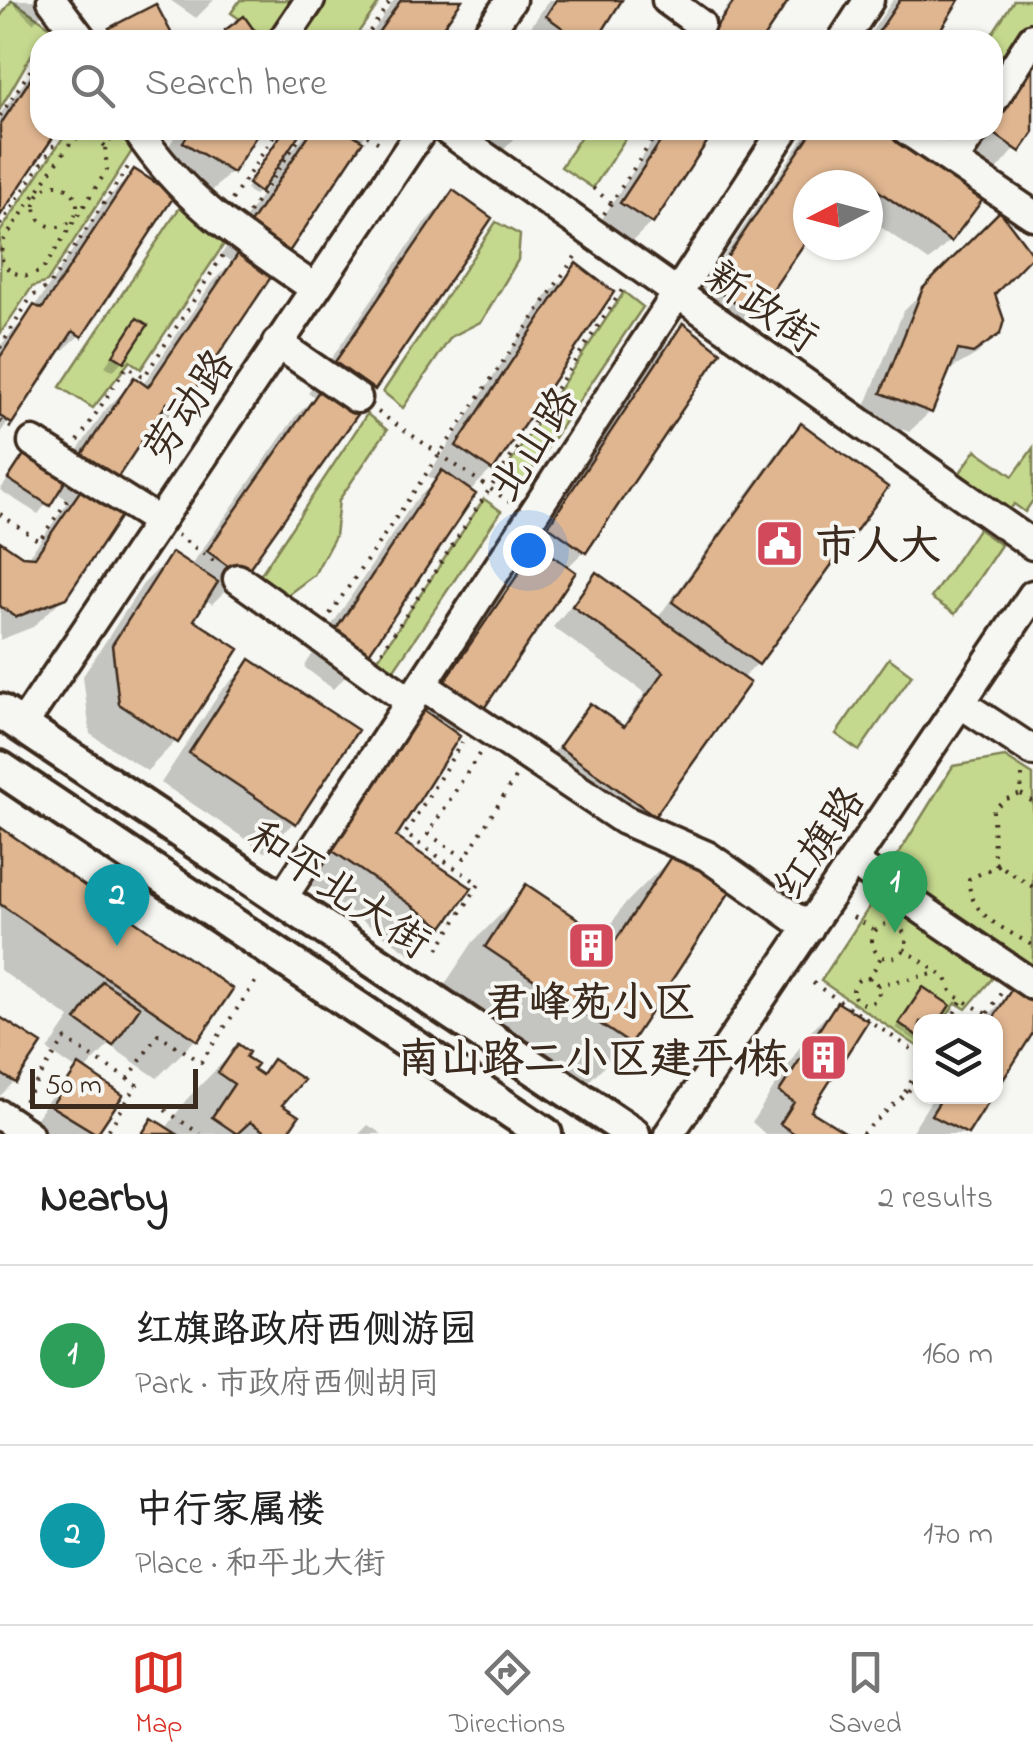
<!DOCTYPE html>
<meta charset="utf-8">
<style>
:root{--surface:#fff;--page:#f2f2f2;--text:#222;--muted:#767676;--line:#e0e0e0;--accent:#d93025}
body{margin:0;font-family:"Indie Flower","LXGW WenKai TC",sans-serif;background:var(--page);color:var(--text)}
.controls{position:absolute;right:30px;bottom:30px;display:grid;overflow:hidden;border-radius:20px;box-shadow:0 2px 8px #0004}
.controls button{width:90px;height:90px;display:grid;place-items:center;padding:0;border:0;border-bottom:2px solid var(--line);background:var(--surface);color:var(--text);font:50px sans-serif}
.compass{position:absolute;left:793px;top:170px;width:90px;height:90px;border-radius:50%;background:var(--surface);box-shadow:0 2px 8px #0004;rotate:264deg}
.scale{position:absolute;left:30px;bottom:25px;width:168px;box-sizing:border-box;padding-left:10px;border:5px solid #3b2a1e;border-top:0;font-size:28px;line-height:35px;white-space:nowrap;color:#3b2a1e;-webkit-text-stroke:8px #f6f6f2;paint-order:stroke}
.you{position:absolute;left:528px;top:550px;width:35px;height:35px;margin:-25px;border:8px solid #fff;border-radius:50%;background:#1a73e8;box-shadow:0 0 0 15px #1a73e833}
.badge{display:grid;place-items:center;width:65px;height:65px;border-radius:50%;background:var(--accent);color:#fff;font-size:32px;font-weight:700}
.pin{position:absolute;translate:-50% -82px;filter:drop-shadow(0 2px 5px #0008)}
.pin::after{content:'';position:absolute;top:52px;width:35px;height:30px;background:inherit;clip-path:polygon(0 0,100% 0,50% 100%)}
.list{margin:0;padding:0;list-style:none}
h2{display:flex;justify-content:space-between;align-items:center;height:130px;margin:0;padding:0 40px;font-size:42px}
h2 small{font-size:32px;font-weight:400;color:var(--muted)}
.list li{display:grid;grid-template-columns:65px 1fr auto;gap:30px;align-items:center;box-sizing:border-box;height:180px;padding:0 40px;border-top:2px solid var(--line)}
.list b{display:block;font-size:38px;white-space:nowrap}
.list p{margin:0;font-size:32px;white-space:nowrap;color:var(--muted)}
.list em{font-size:32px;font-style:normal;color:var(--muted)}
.icon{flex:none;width:55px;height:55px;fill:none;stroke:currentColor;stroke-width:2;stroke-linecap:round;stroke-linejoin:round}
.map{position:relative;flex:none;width:1033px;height:1134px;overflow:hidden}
.search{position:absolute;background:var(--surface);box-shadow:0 2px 8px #0004;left:30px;right:30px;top:30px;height:110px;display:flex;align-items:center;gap:25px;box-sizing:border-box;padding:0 35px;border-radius:30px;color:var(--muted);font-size:38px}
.sheet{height:490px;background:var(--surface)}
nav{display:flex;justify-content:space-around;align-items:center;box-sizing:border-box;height:140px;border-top:2px solid var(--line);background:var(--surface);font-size:28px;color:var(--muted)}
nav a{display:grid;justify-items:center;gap:5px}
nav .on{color:var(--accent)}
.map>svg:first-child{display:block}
</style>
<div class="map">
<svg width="1033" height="1134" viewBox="0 0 1033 1134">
<rect width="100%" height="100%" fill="#f6f6f2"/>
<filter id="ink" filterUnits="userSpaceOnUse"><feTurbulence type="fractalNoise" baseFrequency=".01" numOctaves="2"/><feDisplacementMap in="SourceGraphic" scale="20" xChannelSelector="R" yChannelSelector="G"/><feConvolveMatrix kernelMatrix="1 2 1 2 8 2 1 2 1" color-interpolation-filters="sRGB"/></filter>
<g filter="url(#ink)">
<path fill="#c5d98e" stroke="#808256" stroke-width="2.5" d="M12,0L52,28L40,40L0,109V17Z
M240,0H381L353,40H270L231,13Z
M1014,0H1033V29L993,90V40H988Z
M68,130H121L132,151L47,282L32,287L0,334V232Z
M585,130H631L593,188L561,167Z
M182,204L228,238L141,369L130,361L93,408L60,387Z
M496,222L520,235L518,260L482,321L451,337L403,408L383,392Z
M624,292L643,307L521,486L503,474Z
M367,414L387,430L339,500L335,536L314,575L278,602L253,586Z
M1033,448V500L1025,512L1014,504L1010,510L959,474L976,450L1013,476Z
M484,499L501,511L387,680L369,672Z
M978,529L1001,545L955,614L931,598Z
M889,658L912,675L859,751L836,734Z
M1005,757L1033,775V968L888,871L953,766Z
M879,892L997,973L966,1009L956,1003L943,1021L920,1022V1048L821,981Z"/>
<path fill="#0003" d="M9,0H56L33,23Z
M170,0H214L196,18Z
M394,0H459L431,40H367Z
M549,0H619L594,40H522Z
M732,0H786L759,40H705Z
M893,0H956L931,40H866Z
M111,30L172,40H101Z
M226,32L258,40H218Z
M40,62V130H55L0,212V114Z
M1033,128L989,180L953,154L969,130Z
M179,130H257L231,172L192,211L170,198L80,335L49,363L0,433V346L35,307L105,201L134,172L147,180Z
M286,130H297L286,155L305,136L304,130H369L287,250L268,269L178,410L148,440L142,435L112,481L64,597L33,627L0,640V544L27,559L69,501L56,492L38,514L0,490L25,456L59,478L105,410L135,380L142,386L213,281L232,262L221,255L268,185L254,195L246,189Z
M465,130H522L488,167Z
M660,130H712L651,223L621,252L593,233Z
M809,130H882L950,241L929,261L868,218V185H808V234L752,315L732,335L697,296Z
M453,194L373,388L353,408L241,575L212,604L205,599L191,621L176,741L147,771L90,734L83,676L143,584L172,555L190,567L295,417L315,397L308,393L424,223Z
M1000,214L992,293L998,332L977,354L946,372L930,412L909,432L862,414L903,312Z
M577,266L491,470L469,492L362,660L333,689L304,667L413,503L435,481L428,476L547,295Z
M137,321L122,361L113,371L105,366Z
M683,327L584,551L567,568L477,714L455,736L393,838L468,889L412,955L299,877L510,577L526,561L520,556L654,356Z
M801,427L757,664L741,680L747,684L653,814L632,835L541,768L591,706L621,728L645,693L553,627L596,575L657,619L781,447Z
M251,662L294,822L265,852L161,783L221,691Z
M0,831L196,1039L157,1078L109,1045L84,1071L120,1096L94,1134H25L50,1098L77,1070L48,1050L70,1018L0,970Z
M677,852L628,1042L574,1096L433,1002L473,942L527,888L602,938L623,906Z
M1014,988L1033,1001V1028L996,1087V1022H983Z
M919,994L920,1022V1044L896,1028Z
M837,1005L808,1111L843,1134H765L752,1122L808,1034Z
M0,1020L14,1082L0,1096Z
M238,1047L249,1070L260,1076L273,1063L284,1134H139L152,1121L165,1130L186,1100Z
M934,1096H989L965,1134H910Z
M368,1125L382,1134H359Z"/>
<path fill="#e0b690" stroke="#3b2a1e" stroke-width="2.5" d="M401,0H462L434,40H373Z
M556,0H622L597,40H579L546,16Z
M735,0H789L762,40H716L710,36Z
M900,0H959L934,40H873Z
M156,4L175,40H116L109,28Z
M244,16L261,40H232L225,30Z
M1033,44V133L1020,152L989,130H993V105Z
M40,65V130H58L0,216V125Z
M191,130H260L233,173L183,142Z
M284,130L300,133L260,193L248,184Z
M312,130H346L363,141L289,252L249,225Z
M668,130H715L653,224L620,203Z
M813,130H887L984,198L951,242L853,173L844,185H808V238L754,317L721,293L716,274Z
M134,169L175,195L82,337L73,331L12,424L0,416V357L34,305L42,309Z
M453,190L492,218L375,390L335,362Z
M1000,211L1033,255L995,294L1004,320L1000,334L973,353L958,350L932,413L881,393L923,288Z
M242,248L275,271L180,412L167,403L114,483L79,459L134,377L148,387Z
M576,263L614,292L493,471L456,446Z
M137,318L148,325L124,362L113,355Z
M683,323L721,352L586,553L548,526Z
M324,384L361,410L243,577L207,551Z
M801,423L888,487L759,665L672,602Z
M25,453L66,480L50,506L8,479Z
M442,470L476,494L364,661L331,637Z
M89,478L129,504L66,598L16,617L0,606V541L22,556L35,557Z
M538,545L576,572L479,716L441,687Z
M172,552L218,582L194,620L239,649L178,743L119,704L112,645Z
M596,572L750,683L655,816L559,747L590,703L624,727L664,672L572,606Z
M250,659L358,730L296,824L189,753Z
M421,708L460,736L396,837L472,888L443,927L327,847Z
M0,827L233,989L198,1041L0,904Z
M676,849L733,887L630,1044L485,947L526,884L614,943Z
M102,981L140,1007L113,1046L76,1020Z
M1014,985L1033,998V1033L996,1091V1022H991Z
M923,987L950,1005L939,1022H920V1038L899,1023Z
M837,1002L868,1021L811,1111L848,1134H795L780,1124L794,1102L779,1092Z
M0,1017L42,1044L16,1083L0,1073Z
M238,1044L249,1052L246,1057L257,1064L253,1069L262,1075L273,1059L304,1080L282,1105L299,1116L287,1134H268L250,1122L237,1134L212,1117L234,1084L218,1073Z
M79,1065L123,1095L97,1134L51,1106Z
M943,1096H992L968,1134L931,1115Z
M152,1118L177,1134H142Z"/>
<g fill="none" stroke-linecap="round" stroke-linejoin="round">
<defs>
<path id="minor" d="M52,0L82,40
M667,0L700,24
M285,37L310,0
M483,40L511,0
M843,40L869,0
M993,100L1033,38
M137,130C184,202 245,240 314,288
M447,130L1033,545
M907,130L1033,215
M953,161L974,130
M277,343L357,398
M33,442L158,521
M238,579L411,702
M422,685L624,820L707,856L809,928
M960,703L1033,751
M22,726L422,130
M853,862L1033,985
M281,900L784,130
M0,1115L28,1134
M669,1134L1033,595"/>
<path id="major" d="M0,711L633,1134
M0,768L545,1134"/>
</defs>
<use href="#minor" stroke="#3b2a1e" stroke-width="35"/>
<use href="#major" stroke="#3b2a1e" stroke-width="40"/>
<path stroke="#3b2a1e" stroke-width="4" stroke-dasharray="2.5 8" stroke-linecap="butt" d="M364,40L391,0
M0,116L40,56
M358,130L384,146
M105,146L93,135L73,139L4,240L0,256L10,272L27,276L42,271L107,170L105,146L113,137
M35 206a21 21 0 1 1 42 0a21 21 0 1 1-42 0Z
M593,188L611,203
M232,200L278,130
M249,213L305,130
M604,214L659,130
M0,225L64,130
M0,348L31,297L49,286L132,161
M378,412L511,503
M0,421L12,428
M78,441L127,366L144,377L223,255
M0,514L39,541L72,494
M177,535L218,564
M330,614L579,251
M382,651L626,284
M479,754L428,834L465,858L516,776
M1022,775L1021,794L1004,800L993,810L994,862L1033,887
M1021,794L1033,802
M999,865L969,879C968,917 1006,928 1033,946
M853,917L875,930
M872 941a17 17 0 1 1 34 0a17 17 0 1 1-34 0Z
M438,949L479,884L405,834L462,742
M904,949L946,978L952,994L987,1014
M853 991a13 13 0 1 1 26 0a13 13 0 1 1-26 0Z
M869,979L881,957
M813,983L920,1055
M877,985L939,973
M949,1022L962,1000
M982,1022L1001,993
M128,1079L158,1034L201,1062L256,981
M905,1092L920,1066
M24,1101L65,1039L137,1085L106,1134
M165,1110L200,1134
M862,1134L920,1080"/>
<use href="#minor" stroke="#f6f6f2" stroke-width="28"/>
<use href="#major" stroke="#f6f6f2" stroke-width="32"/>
</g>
</g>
<defs>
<symbol id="civic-square" viewBox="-11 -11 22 22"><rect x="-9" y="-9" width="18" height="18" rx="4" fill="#d1495b" stroke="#f6f6f2"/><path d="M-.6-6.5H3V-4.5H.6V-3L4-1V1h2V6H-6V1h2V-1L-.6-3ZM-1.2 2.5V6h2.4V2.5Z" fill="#fff"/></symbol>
<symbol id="building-square" viewBox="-11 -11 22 22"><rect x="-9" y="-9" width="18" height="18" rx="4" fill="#d1495b" stroke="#f6f6f2"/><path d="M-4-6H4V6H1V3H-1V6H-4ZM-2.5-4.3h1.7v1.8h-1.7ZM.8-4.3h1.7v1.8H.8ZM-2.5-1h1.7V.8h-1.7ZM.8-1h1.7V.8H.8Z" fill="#fff"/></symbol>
</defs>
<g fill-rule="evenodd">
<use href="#civic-square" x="752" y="516" width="55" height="55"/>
<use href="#building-square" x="564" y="918" width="55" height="55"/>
<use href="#building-square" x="796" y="1030" width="55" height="55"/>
</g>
<g text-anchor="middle" stroke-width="8" stroke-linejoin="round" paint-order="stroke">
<g font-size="42" fill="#3b2a1e" stroke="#f6f6f2">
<text transform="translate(763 305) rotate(35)" y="15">新政街</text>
<text transform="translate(187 405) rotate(-56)" y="15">劳动路</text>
<text transform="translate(532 443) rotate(-57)" y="15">北山路</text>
<text transform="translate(818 842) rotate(-56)" y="15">红旗路</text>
<text transform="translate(340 888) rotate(34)" y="15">和平北大街</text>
</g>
<g font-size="42" font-weight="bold" fill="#3b2a1e" stroke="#f6f6f2" text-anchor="start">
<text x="815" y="559">市人大</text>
<text x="591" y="1016" text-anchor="middle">君峰苑小区</text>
<text x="789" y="1072" text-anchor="end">南山路二小区建平1栋</text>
</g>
</g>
</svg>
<div class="controls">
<button><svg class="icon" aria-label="layers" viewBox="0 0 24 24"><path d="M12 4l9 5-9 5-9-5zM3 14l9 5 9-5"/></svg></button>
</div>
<svg class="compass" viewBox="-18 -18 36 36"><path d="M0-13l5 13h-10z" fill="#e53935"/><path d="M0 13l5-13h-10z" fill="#767676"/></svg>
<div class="scale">50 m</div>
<div class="you"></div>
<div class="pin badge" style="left:895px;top:933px;background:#2e9e5b">1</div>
<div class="pin badge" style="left:117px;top:946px;background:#0f9aa8">2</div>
<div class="search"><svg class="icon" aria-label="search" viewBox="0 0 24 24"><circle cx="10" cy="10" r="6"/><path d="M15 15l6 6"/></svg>Search here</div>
</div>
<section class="sheet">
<h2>Nearby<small>2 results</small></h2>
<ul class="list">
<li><span class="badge" style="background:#2e9e5b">1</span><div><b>红旗路政府西侧游园</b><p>Park · 市政府西侧胡同</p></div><em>160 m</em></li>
<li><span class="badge" style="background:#0f9aa8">2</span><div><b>中行家属楼</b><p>Place · 和平北大街</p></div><em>170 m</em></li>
</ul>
</section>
<nav>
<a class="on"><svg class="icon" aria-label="map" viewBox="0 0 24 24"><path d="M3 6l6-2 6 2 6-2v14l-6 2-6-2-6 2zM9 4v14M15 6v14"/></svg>Map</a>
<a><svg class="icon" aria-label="directions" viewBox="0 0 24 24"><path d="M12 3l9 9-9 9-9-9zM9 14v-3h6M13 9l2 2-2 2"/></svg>Directions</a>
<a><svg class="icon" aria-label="saved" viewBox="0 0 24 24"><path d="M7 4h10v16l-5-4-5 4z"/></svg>Saved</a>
</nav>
